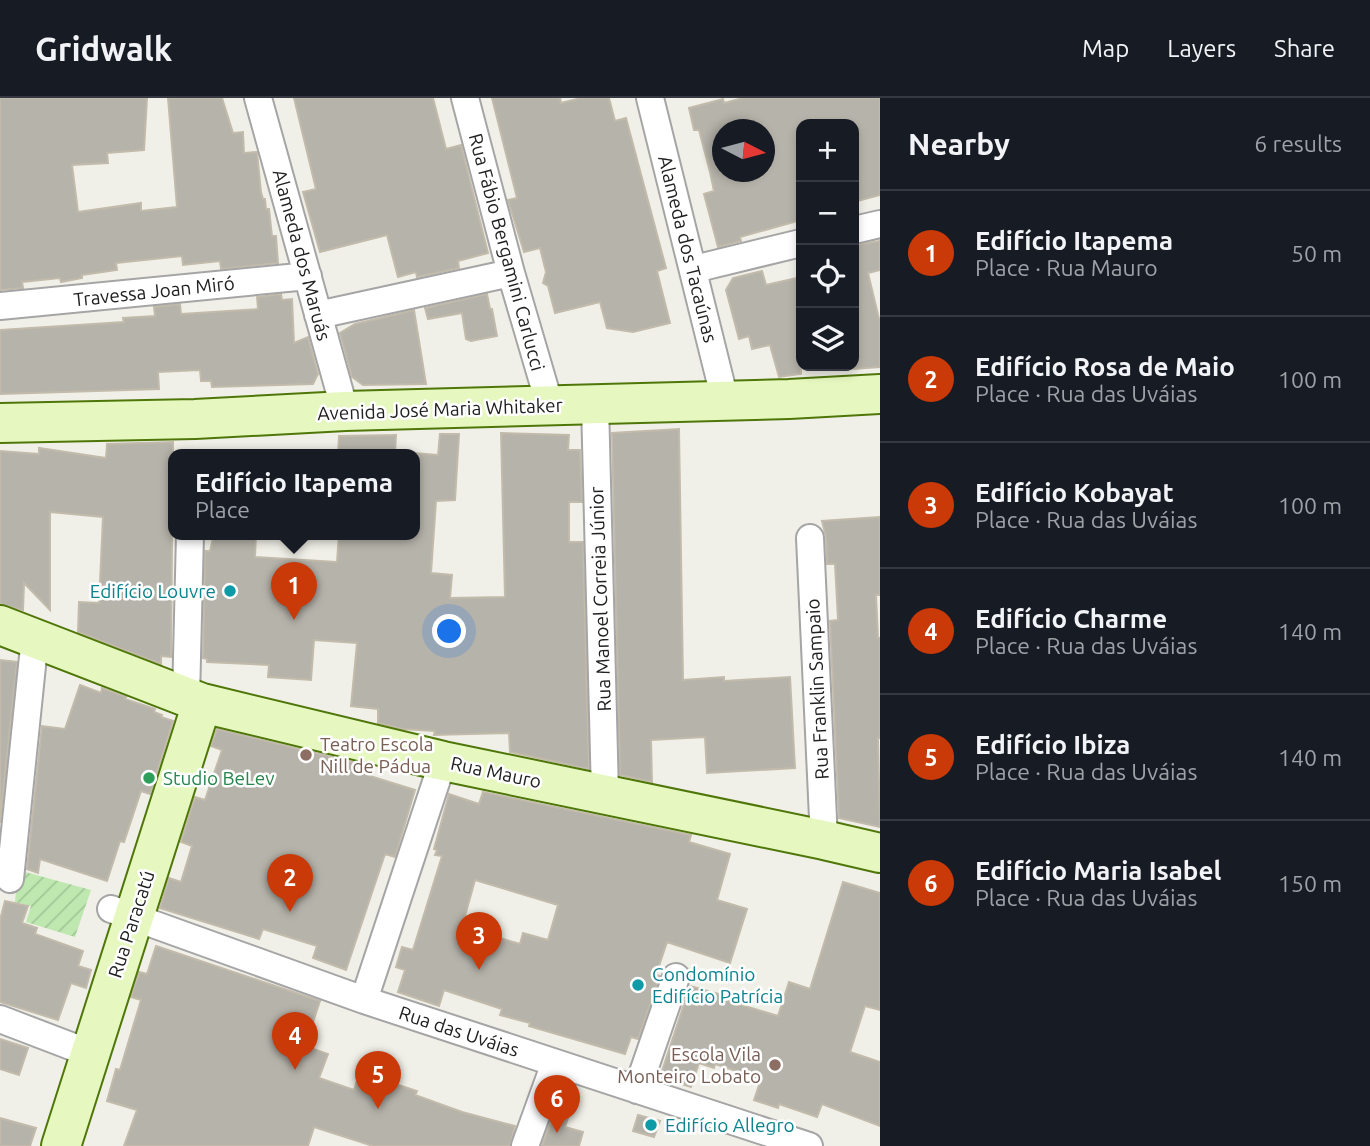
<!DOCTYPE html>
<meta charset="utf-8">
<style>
:root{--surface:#171b24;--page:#242831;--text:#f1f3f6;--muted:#9ea1a6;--line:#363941;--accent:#ca3908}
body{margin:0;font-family:Ubuntu,sans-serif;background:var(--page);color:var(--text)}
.controls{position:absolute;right:21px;top:21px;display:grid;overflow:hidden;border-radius:14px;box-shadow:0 4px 10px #0003}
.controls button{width:63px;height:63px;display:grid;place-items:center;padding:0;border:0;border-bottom:2px solid var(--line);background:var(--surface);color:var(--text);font:35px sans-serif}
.compass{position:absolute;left:712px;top:21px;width:63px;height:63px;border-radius:50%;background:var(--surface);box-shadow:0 4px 10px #0003;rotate:96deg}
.you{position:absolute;left:450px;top:534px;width:24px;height:24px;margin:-18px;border:5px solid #fff;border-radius:50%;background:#1a73e8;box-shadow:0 0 0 10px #1a73e833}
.badge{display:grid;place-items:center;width:46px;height:46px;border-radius:50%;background:var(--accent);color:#fff;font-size:23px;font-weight:700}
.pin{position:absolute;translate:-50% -58px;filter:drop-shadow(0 2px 4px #0008)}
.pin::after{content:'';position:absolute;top:37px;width:24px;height:21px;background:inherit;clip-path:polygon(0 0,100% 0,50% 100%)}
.popup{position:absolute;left:168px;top:351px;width:252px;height:91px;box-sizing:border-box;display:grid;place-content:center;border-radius:14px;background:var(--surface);filter:drop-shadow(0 2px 5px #0005);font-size:23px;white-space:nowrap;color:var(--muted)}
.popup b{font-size:26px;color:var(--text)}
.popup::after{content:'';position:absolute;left:50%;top:100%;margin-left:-14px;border:14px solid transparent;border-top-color:var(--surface)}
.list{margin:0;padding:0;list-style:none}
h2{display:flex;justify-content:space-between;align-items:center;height:91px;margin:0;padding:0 28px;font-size:30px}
h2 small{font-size:23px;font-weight:400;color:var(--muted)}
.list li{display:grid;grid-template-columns:46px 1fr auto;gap:21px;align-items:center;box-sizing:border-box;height:126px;padding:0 28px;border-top:2px solid var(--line)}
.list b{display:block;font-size:26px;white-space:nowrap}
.list p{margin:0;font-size:23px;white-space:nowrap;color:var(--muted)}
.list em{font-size:23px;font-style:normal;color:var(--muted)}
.icon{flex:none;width:38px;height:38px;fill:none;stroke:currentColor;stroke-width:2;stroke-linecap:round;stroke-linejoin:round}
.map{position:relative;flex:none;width:880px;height:1048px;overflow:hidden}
header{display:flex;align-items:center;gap:42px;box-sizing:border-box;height:98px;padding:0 35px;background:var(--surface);border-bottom:2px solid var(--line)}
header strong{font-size:33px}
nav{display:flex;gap:38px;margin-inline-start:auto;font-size:24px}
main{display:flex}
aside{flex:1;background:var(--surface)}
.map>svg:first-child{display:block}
</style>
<header>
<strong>Gridwalk</strong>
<nav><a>Map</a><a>Layers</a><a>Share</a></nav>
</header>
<main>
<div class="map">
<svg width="880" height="1048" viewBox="0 0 880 1048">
<defs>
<pattern id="garden-furrows" width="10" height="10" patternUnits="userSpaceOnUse" patternTransform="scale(1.75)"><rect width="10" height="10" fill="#bee8b0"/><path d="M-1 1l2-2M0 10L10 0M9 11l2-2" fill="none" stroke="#a3c797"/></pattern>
</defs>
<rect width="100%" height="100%" fill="#f1f0e8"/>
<path fill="url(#garden-furrows)" d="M18,772L91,792L75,839L26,824L31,808L15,804Z"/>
<path fill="#b6b3aa" stroke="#c2bbab" stroke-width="2" fill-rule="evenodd" d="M0,0H147L144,52L107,55L108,65L72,67L78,114L141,105V113L177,109L168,0H222L233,35L243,34L244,55L257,54L261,94L263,101H265L266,111H269L272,138H276L278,165L221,171L220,163L183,167L182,158L116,165L117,172L82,177V180L61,184L60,180L22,184L23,190L0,192Z
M294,0H433L446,51L461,47L488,155L458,163L459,170L417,179L416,174L398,179L387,137L320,154L303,94L316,91Z
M492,0H560L561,5L581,0H609L615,23L626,20L666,170L657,173L670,225L633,234L607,230L600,204L555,215L548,188L543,185L546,174L540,150L524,154L508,102L517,100Z
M743,0H880V97L854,104V26H801V122L740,139L741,143L718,149L704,96L714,93L710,74L699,32H694L689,10L723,1L724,5ZM723,32H765V74H723Z
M880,143V172L868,175L880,225V269L854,271V147Z
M762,173L766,187L801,179V276L779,279L770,247L752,251L749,238L739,241L726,192L733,180Z
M281,196L282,202L292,201L294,245L308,239L318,276L313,286L212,289L211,283H201L200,272L158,274L159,291L0,296V232L124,224L123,220L155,218L154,209L180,206L181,216L258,211L257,199Z
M487,196L490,211H492L497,238L471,243L466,241L462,215L428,221L425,210Z
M414,212L426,286L363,287L352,279L340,235L355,226Z
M679,331L683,582L724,579V583L790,579L795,670L707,675L705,639L651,642L652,684L620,677L612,335Z
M501,335L569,337L568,352H580L582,404H569V444H583L589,671L510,654L509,635L434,637L435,633L403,631L378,625V611L351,608L357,545L314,542L311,582L268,579L269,567L207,564V561L203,560L205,453H210L214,436H256L255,459L337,464L339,436H415V355L438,357L440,336H459L455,402L436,403L431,475L452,477L450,500L505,499Z
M396,337L395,356H338L339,338Z
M173,344L171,559L161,558V566L78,534L79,504L99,505L103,419L50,414V512L24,485L23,512L0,506V353L39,356V350L106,360L107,346Z
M880,419V497H876L878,540H880V640H878L880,729L839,720L830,523L838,522L835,466H827L826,439L822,423Z
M0,562L17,564L0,725Z
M80,587L101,595L102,590L126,599L125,601L155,611L154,614L162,617L161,619L173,623L150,696L141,693L124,744L120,743L107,783L40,761L38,775L27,771L42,628L65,631Z
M217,631L373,669L370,678L415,692L395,759L385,756L346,872L313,860L317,848L263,831L259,841L160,810L169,780L181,784L192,748L181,744L195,699L205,702L222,652L211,648Z
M483,694L691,737L689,744L730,756L717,802L747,811L730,865L667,844L656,877L660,878L638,941L631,939L625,956L529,928L530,925L500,917L502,911L444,892L439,908L398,894L405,872L396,869L402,849L413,852L442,758L435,757L437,752L434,751L449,696L479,706ZM475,782L558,807L548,842L523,835L520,846L462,829Z
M843,784L880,795V912L865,908L850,954L880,964V1028L822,1006L817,1019L779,1006L778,1010L754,1002L761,981L715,966L714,970L699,965L691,989L660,979L690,888L733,900L732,904L778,918L789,884L810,891Z
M5,803L28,808L22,825L37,830L35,836L83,853L78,868L91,872L86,890L71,885L58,922L0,904V822Z
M156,848L320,903L305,948L328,956L319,980L354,992L360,974L417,993L415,997L462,1014L515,1028L510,1048H373L314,1029L308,1048H124L137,1012L107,1003L116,971L120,972L141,902L131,899L139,874L147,876Z
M0,941L28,950L19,977L0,971Z
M560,998L574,1002L565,1029L583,1034L579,1048H542Z
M638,1017L660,1023L654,1039L633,1033Z
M0,1020L36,1030L30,1048H0Z"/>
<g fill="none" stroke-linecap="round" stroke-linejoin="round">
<defs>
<path id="street" d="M258,0L345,313
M465,0L511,175L550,308
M650,0L725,302
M854,132L880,126
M694,171L801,145
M0,208L308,178
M318,217L511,175
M595,306L605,696
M810,440L824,742
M186,600L190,436
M10,781L35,539
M111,811L364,902L809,1048
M364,902L443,663
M0,921L89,955
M637,992L676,879
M525,1048L555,965"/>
<path id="secondary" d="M0,325L195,321L345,313L789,301L880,296
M0,527L202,605L443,663L824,742L880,755
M61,1048L202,605"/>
</defs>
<use href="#street" stroke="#a5a5a5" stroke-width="30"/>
<use href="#secondary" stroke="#4f7609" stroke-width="42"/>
<use href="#street" stroke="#fff" stroke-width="26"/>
<use href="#secondary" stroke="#e6f8bf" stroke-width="38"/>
</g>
<g fill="#0f9aa8" stroke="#fff" stroke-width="2.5">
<circle cx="230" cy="493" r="7"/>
<circle cx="638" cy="887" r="7"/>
<circle cx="651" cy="1027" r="7"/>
</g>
<g fill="#8d6e63" stroke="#fff" stroke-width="2.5">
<circle cx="306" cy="657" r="7"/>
<circle cx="775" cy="967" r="7"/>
</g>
<circle fill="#2e9e5b" stroke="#fff" stroke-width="2.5" cx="149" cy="680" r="7"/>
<g text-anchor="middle" stroke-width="5" stroke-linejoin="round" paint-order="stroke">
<g font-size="19" fill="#212121" stroke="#fff">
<text transform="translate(688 151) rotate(76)" y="7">Alameda dos Tacaúnas</text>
<text transform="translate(507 154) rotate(75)" y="7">Rua Fábio Bergamini Carlucci</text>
<text transform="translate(302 157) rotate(75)" y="7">Alameda dos Maruás</text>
<text transform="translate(154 193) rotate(-6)" y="7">Travessa Joan Miró</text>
<text transform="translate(440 311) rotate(-2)" y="7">Avenida José Maria Whitaker</text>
<text transform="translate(600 501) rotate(-92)" y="7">Rua Manoel Correia Júnior</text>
<text transform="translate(817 591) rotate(-93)" y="7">Rua Franklin Sampaio</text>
<text transform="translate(496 674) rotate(12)" y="7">Rua Mauro</text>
<text transform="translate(131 826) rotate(-72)" y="7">Rua Paracatú</text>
<text transform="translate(459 933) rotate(18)" y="7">Rua das Uváias</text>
</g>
<g font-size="19" fill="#0d838f" stroke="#fff" text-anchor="start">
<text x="216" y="500" text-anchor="end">Edifício Louvre</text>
<text x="652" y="883">Condomínio<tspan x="652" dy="22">Edifício Patrícia</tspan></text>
<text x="665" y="1034">Edifício Allegro</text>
</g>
<g font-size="19" fill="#785e54" stroke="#fff" text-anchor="start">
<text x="320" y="653">Teatro Escola<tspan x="320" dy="22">Nill de Pádua</tspan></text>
<text x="761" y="963" text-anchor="end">Escola Vila<tspan x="761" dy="22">Monteiro Lobato</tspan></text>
</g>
<g font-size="19" fill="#27864d" stroke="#fff" text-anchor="start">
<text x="163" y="687">Studio BeLev</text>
</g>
</g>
</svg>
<div class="controls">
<button>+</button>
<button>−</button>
<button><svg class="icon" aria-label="locate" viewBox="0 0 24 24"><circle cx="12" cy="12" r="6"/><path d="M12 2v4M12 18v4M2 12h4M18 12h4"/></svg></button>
<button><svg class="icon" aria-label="layers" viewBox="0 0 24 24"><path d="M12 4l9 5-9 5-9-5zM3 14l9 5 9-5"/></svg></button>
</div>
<svg class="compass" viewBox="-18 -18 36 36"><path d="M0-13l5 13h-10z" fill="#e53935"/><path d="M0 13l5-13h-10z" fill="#9ea1a6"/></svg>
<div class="you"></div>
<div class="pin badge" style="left:294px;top:522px">1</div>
<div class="popup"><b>Edifício Itapema</b>Place</div>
<div class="pin badge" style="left:290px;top:814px">2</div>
<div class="pin badge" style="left:479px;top:872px">3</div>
<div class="pin badge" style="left:295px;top:972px">4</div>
<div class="pin badge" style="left:378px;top:1011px">5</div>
<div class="pin badge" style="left:557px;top:1035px">6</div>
</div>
<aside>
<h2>Nearby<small>6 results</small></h2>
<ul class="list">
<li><span class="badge">1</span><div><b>Edifício Itapema</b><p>Place · Rua Mauro</p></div><em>50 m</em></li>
<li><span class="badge">2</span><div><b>Edifício Rosa de Maio</b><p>Place · Rua das Uváias</p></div><em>100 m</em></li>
<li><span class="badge">3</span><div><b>Edifício Kobayat</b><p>Place · Rua das Uváias</p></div><em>100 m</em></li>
<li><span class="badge">4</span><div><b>Edifício Charme</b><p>Place · Rua das Uváias</p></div><em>140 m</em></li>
<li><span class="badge">5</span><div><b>Edifício Ibiza</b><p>Place · Rua das Uváias</p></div><em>140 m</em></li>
<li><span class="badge">6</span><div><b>Edifício Maria Isabel</b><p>Place · Rua das Uváias</p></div><em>150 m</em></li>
</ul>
</aside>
</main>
